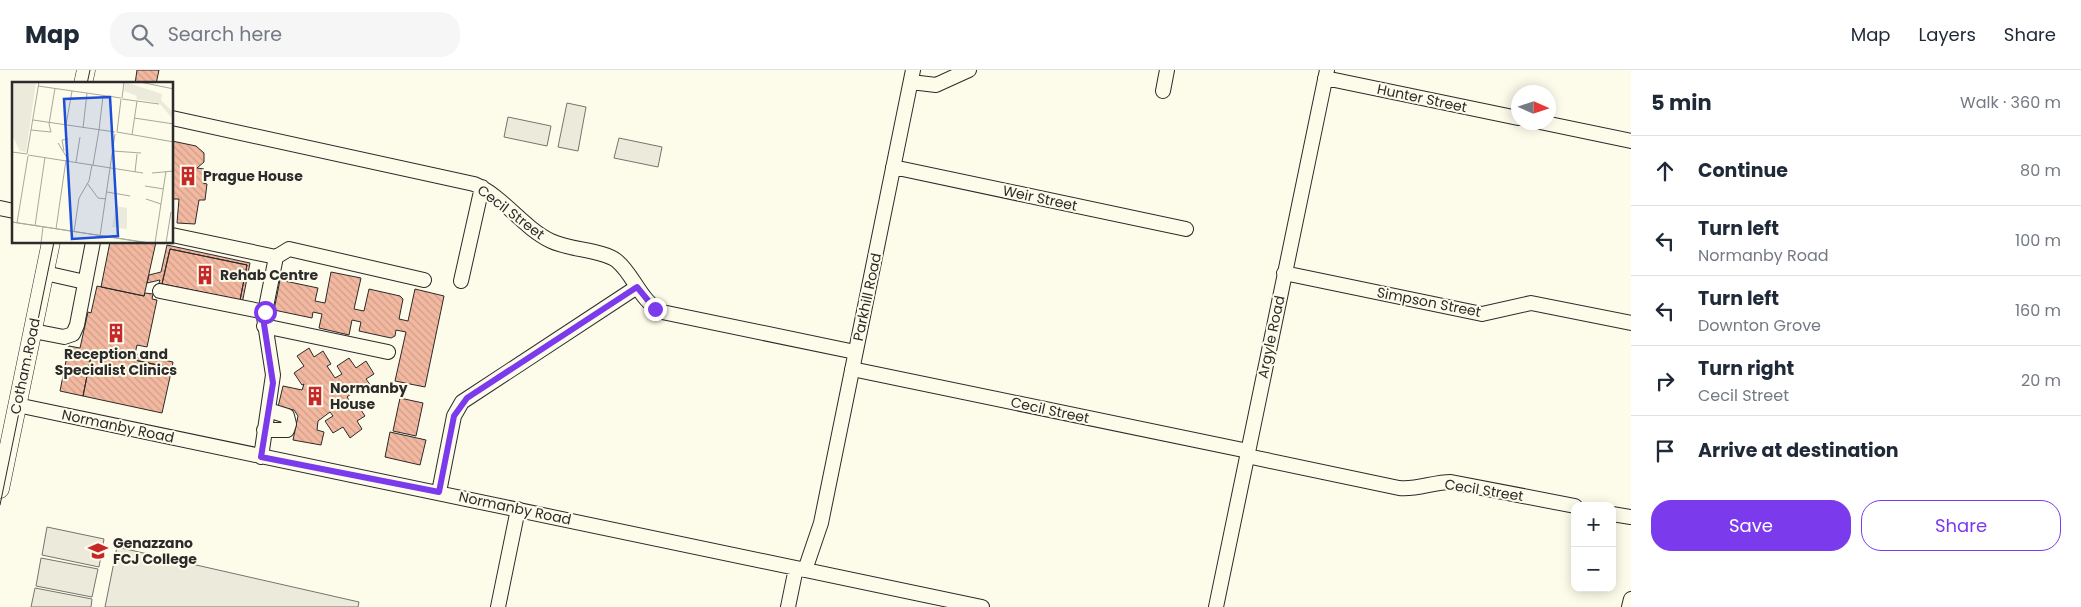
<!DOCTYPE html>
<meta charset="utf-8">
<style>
:root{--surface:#fff;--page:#f6f6f7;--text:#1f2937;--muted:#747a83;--line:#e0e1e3;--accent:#7c3aed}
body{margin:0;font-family:Poppins,sans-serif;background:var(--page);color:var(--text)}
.controls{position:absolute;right:15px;bottom:15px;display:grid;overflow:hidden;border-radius:10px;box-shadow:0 2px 12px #0003}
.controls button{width:45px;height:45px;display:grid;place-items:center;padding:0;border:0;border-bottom:1px solid var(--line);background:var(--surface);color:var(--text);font:25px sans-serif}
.compass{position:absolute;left:1511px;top:15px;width:45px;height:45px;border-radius:50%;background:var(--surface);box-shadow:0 2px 12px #0003;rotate:93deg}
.stop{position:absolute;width:15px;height:15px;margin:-11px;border:4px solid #7c3aed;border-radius:50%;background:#fff}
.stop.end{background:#7c3aed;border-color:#fff;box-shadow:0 1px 5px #0008}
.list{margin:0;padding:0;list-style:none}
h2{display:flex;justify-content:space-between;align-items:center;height:65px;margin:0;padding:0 20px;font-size:21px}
h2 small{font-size:16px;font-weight:400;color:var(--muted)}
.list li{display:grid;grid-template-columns:32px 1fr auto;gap:15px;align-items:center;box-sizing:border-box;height:70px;padding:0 20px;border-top:1px solid var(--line)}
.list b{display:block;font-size:19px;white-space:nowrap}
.list p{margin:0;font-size:16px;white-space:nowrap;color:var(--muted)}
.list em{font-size:16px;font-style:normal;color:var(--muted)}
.actions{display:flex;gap:10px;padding:15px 20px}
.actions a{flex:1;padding:11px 0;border:1px solid var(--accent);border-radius:20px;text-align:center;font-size:18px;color:var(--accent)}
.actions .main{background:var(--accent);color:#fff}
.icon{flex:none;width:28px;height:28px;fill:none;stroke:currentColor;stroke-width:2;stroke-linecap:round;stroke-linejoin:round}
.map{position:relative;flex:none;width:1631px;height:537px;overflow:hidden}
header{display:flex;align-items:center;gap:30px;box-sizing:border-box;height:70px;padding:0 25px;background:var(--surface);border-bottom:1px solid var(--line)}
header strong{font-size:24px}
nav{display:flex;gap:28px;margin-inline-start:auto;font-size:18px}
.search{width:350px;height:45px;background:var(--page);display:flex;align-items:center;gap:12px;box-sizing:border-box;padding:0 18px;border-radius:20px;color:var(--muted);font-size:19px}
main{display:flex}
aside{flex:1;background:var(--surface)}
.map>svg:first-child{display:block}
</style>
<header>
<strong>Map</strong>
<div class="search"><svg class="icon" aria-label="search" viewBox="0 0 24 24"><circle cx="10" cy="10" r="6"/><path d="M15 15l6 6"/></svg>Search here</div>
<nav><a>Map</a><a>Layers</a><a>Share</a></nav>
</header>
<main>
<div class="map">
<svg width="1631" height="537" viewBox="0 0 1631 537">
<defs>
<pattern id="building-back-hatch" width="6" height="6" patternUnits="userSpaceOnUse" patternTransform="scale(1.25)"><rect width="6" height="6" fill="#f2b8a0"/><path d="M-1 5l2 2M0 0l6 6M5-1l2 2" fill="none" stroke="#d09e8a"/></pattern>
</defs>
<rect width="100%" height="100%" fill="#fdfbea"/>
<path fill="#ecebdb" stroke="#74746e" d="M567,33L586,37L578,81L558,77Z
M508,47L551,56L547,76L504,67Z
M619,68L662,77L658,97L614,88Z
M47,457L104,469L99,497L42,485Z
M117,477L359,532L358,537H105Z
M41,488L98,499L92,527L36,516Z
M35,518L92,529L91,537H31Z"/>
<path fill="url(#building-back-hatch)" stroke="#2b2b2b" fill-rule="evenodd" d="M137,0H159L156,14H135Z
M172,71L196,76L204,83V92L197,98L204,99L203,113L207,114L205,130H199L195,154L177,153L179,129H172Z
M110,172H156L144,226L101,217Z
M167,175L250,193L242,234L158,216L160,210L147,213L149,205L161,202ZM170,179L247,195L240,230L162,214Z
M170,179L247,195L240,230L162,214Z
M331,202L361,208L354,239L364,241L369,219L400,226L403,229L399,249L408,251L415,219L444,226L425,317L395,311L406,262L396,260L395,266L391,268L359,261L361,252L352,250L349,265L319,258L322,244L313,242L312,248L274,240L280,210L318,218L315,231L325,233Z
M97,216L144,226L145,223L153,224L152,229L157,230L147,277L137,275L135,284L173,292L172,298L92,281L83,326L60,321L69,276L80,278L88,242L91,243Z
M309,278L314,287L323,281L331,294L327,296L335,308L342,304L337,296L349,288L356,298L366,291L374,304L366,309L371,316L359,324L356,320L347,327L353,336L357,334L365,346L357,351L362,359L350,368L343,357L333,363L325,351L333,346L330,342L318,351L317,360L324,362L321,375L293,370L298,346L294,340L278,337L283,316L302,320L304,314L302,315L294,303L304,296L297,286Z
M92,281L172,298L162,343L83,326Z
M400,328L423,333L416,366L393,361Z
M390,362L426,370L420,395L385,387Z"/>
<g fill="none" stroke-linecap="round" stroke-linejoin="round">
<defs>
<path id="minor" d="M1325,8L1518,48
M911,12L936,15L969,0
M1163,21L1167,0
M172,48L474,114C503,126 522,157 551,171C569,180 604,180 617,191C634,205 640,231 662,242L855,282
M1540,52L1631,71
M893,97L1186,159
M0,138L14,141
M172,165L276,187L289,179L424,210
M45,203L85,212
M1284,203L1482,244L1531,233L1631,253
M461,211L482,117
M160,221L265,242
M264,256L388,282
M33,261L64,267L73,264L77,255L93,172
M852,299L1248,381
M17,335L982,537
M264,360H287L289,354L287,346L268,340
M1247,386L1399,418C1417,420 1433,412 1451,412L1575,436
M261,387L273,305L264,247L276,187
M439,422L454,346L462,332L637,217
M1612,444L1631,447
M805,500L821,453L913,0
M498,537L518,439
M788,537L796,498
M1216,537L1327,0
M1629,537L1631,529"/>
<path id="major" d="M83,14L86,0
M0,419L51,172"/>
</defs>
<use href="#minor" stroke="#2b2b2b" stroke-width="16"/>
<use href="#major" stroke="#2b2b2b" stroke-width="19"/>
<use href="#minor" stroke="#fdfbea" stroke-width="14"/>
<use href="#major" stroke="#fdfbea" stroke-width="18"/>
<path stroke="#2b2b2b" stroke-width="1" d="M87,14L90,0
M0,435L54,172"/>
</g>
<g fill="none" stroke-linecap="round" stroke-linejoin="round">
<path stroke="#7c3aed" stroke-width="6" d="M265,242L264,254L273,313L261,387L439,422L454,346L467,328L637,217L655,239"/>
</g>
<defs>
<symbol id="building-bare" viewBox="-9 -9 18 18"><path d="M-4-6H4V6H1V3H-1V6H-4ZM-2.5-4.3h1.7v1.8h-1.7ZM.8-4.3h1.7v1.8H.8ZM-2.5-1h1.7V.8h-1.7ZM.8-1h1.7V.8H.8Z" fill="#c62828" stroke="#fdfbea" stroke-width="2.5" paint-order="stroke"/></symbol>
<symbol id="school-bare" viewBox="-9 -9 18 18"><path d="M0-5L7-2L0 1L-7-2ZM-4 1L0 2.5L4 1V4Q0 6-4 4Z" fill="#c62828" stroke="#fdfbea" stroke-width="2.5" paint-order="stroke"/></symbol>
</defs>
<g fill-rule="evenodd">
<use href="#building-bare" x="174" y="92" width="28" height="28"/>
<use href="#building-bare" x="191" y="191" width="28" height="28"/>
<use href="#building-bare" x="102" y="249" width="28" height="28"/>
<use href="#building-bare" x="301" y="312" width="28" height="28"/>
<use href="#school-bare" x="84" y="467" width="28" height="28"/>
</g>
<g text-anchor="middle" stroke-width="4" stroke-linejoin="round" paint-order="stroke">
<g font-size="14" fill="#2b2b2b" stroke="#fdfbea">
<text transform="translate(1422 28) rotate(12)" y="5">Hunter Street</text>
<text transform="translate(1040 128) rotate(12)" y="5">Weir Street</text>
<text transform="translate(511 142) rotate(37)" y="5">Cecil Street</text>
<text transform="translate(867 227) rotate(-78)" y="5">Parkhill Road</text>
<text transform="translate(1429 232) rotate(11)" y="5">Simpson Street</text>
<text transform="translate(1271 267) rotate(-78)" y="5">Argyle Road</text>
<text transform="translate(25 296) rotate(-78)" y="5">Cotham Road</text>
<text transform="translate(1050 340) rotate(12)" y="5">Cecil Street</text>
<text transform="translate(118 356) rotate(12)" y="5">Normanby Road</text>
<text transform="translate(1484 420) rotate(9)" y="5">Cecil Street</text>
<text transform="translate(515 438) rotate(12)" y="5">Normanby Road</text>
</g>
<g font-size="14" font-weight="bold" fill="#2b2b2b" stroke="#fdfbea" text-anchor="start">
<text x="203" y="111">Prague House</text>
<text x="220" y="210">Rehab Centre</text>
<text x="116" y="289" text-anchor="middle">Reception and<tspan x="116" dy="16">Specialist Clinics</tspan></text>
<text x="330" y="323">Normanby<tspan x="330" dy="16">House</tspan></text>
<text x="113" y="478">Genazzano<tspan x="113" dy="16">FCJ College</tspan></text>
</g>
</g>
<g transform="translate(12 12)">
<rect width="161" height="161" fill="#fdfbea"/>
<path d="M104,124L115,126V147L100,145Z" fill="#ecebdb"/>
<path d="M0,0H24L14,70L8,69L0,53ZM113,0L150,12L149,18L161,30V37L147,21L124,17L125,14L112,9Z" fill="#ecebdb"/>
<path fill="none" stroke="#a9a89e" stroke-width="1" d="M128,0L162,7M26,4L109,16M110,16L112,0M110,17L147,22M122,36L162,42M21,38L103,50M54,43L60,9M71,46L75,11M19,48L39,50L37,42L43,6M87,48L91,14M105,50L162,60M105,50L109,17M120,53L125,19M46,61L57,79M52,69L50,58L56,57M101,69L129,71M0,70L15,72M15,72L27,0M16,73L99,86M64,80L68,55M81,83L87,48M99,86L131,91M123,90L125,72M140,91L162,89M75,101L86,116L94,117M133,104L152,107M95,110L118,114M134,117L149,122M0,140L136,161M0,140L138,161M5,141L16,74M23,144L33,75M44,147L54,78M62,150L67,116L77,99L80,83M88,154L103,52M29,161L31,145M143,161L154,89M154,161L159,130"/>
<path fill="#1d4ed8" fill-opacity="0.15" stroke="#1d4ed8" stroke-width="2.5" d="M98,15L106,154L60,157L52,17Z"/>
<rect width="161" height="161" fill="none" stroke="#2b2b2b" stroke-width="2.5"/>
</g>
</svg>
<div class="controls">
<button>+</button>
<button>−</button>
</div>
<svg class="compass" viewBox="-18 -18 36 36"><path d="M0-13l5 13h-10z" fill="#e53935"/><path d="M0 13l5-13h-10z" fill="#747a83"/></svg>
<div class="stop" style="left:265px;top:242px"></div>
<div class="stop end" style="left:655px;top:239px"></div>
</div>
<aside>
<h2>5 min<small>Walk · 360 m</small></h2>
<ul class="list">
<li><svg class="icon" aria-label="ahead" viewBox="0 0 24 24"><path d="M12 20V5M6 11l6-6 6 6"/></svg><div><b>Continue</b></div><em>80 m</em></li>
<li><svg class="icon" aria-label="left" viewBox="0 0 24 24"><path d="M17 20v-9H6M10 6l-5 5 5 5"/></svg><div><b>Turn left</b><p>Normanby Road</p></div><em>100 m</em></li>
<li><svg class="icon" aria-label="left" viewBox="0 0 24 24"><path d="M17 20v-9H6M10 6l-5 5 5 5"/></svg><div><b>Turn left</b><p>Downton Grove</p></div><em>160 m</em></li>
<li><svg class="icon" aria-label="right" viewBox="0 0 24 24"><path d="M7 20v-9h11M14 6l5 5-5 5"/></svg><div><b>Turn right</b><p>Cecil Street</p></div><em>20 m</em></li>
<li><svg class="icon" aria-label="arrive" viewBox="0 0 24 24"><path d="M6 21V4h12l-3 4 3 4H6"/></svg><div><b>Arrive at destination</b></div></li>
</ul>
<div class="actions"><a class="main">Save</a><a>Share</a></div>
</aside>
</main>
